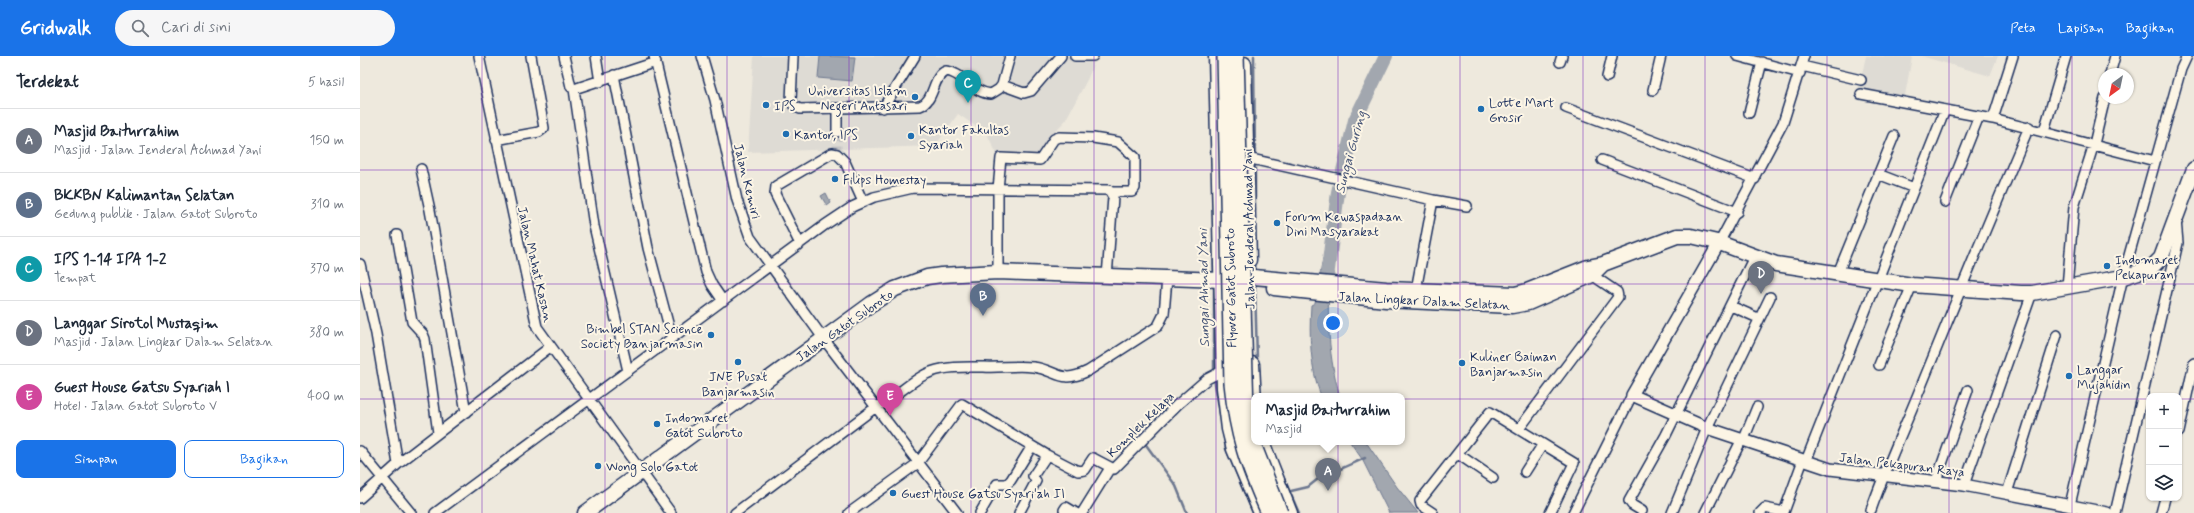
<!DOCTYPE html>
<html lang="id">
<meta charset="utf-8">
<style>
:root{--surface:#fff;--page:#f6f6f7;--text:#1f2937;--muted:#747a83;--line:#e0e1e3;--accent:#1a73e8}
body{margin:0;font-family:Mynerve,sans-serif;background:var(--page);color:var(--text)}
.controls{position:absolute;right:12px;bottom:12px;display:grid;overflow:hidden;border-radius:8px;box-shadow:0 1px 3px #0004}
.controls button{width:36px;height:36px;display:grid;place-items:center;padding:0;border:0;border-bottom:1px solid var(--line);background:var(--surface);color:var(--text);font:20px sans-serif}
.compass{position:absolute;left:1738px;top:12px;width:36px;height:36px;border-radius:50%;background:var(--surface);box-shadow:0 1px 3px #0004;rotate:213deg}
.you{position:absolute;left:973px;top:267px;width:14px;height:14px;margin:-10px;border:3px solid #fff;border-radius:50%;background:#1a73e8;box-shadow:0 0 0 6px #1a73e833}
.badge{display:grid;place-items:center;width:26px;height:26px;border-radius:50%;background:var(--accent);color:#fff;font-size:13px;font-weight:700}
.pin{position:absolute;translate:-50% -33px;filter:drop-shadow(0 1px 2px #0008)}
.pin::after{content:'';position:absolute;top:21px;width:14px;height:12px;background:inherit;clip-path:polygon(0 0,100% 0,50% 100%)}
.popup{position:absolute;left:891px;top:337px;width:154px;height:52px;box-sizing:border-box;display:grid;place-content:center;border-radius:8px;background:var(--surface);filter:drop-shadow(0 1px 3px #0005);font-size:13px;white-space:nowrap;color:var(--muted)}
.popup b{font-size:15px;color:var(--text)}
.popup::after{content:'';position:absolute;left:50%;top:100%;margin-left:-8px;border:8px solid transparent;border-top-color:var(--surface)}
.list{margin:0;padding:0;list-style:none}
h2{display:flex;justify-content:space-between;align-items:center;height:52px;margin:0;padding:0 16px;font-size:17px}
h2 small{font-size:13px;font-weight:400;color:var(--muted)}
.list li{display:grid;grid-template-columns:26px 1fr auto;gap:12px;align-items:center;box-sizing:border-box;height:64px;padding:0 16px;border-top:1px solid var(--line)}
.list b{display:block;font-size:15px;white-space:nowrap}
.list p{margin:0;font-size:13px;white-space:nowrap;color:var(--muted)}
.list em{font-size:13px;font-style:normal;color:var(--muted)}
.actions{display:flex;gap:8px;padding:12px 16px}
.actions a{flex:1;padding:9px 0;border:1px solid var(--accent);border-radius:8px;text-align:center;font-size:14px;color:var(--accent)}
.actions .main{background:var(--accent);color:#fff}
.icon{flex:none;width:22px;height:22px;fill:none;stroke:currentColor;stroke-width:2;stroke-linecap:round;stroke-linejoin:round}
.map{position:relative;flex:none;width:1834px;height:457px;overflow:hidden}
header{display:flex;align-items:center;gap:24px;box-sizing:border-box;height:56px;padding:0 20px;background:var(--accent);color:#fff}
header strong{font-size:19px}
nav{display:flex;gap:22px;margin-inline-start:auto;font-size:14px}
.search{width:280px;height:36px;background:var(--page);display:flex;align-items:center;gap:10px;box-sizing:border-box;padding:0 14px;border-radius:22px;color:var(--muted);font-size:15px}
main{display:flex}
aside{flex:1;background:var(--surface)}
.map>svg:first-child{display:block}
</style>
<header>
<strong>Gridwalk</strong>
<div class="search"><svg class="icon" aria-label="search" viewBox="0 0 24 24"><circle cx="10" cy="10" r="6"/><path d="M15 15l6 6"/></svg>Cari di sini</div>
<nav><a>Peta</a><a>Lapisan</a><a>Bagikan</a></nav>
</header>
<main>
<aside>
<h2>Terdekat<small>5 hasil</small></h2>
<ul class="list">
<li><span class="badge" style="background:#6b7280">A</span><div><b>Masjid Baiturrahim</b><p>Masjid · Jalan Jenderal Achmad Yani</p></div><em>150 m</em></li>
<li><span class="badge" style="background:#5c6f8a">B</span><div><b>BKKBN Kalimantan Selatan</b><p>Gedung publik · Jalan Gatot Subroto</p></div><em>310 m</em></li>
<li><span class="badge" style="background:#0f9aa8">C</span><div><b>IPS 1-14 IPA 1-2</b><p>Tempat</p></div><em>370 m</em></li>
<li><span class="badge" style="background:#6b7280">D</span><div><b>Langgar Sirotol Mustaqim</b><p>Masjid · Jalan Lingkar Dalam Selatan</p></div><em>380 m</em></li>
<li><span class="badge" style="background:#d1479c">E</span><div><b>Guest House Gatsu Syariah I</b><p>Hotel · Jalan Gatot Subroto V</p></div><em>400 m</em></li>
</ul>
<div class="actions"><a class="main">Simpan</a><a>Bagikan</a></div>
</aside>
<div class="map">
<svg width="1834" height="457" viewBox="0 0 1834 457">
<rect width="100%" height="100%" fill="#eee9dd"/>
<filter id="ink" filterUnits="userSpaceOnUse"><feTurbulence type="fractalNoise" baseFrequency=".025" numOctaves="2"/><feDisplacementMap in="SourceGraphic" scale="8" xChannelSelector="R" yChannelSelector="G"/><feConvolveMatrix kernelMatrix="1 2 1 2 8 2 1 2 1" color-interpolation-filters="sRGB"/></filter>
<g filter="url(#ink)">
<path fill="#dedbd4" d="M394,0H737L727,24L705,65L696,74L677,103L638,100L627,78L598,58L575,90L388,96Z
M1506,0L1552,1L1544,45L1498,36Z
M1561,0H1638L1630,20Z"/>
<path fill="#a2a7af" stroke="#6c778f" d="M460,0L495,1L492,25L458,22Z
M466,137L471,147L467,150L461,140Z
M963,202H971C967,248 966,295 980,340H961C950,312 949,279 951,249L955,247Z
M990,386H1006L1037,431L1058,457H1029L1002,403Z"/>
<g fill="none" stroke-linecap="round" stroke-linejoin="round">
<path stroke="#6c778f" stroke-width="2.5" d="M894,0L895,101
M895,155V106
M853,158L854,219
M894,206L895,217
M895,226L897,305
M854,317V228
M854,322L866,393L893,457
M774,373L781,382
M784,386L816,430L827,457
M922,418L939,457
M931,435L948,431L958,423L1005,402"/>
<path stroke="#a2a7af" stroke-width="14" d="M967,221L978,136L995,64L1026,0"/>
<path stroke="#c4c4c4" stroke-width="9" stroke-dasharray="9 4.5" stroke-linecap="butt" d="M477,76V92"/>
<defs>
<path id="minor" d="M119,0L177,271L311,457
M204,0L211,31L214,33L234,170L268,315
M236,0L240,26
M294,0L346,216L352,229L363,245
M342,0L355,44L377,144L390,181L463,282L597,457
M433,0L431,45L434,50L440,53L560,50C575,45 572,20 586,15C602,16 613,37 631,38L639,33L642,29L650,0
M715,0H733
M1377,0L1440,17
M1200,6L1202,0
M1442,10L1501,24
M1750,18L1755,0
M254,19L288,192L312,282
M1247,21L1252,0
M642,29L664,37L671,35L701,0
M214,33L296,6
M1293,34L1301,0
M1501,38L1633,63L1795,105
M523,52L555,0
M1206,52L1395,123
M1389,57L1402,6
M1633,63L1653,0
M1684,75L1706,0
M477,76V53
M136,84L179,76L184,72L171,0
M887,102L1073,144L1056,234
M1242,104L1377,156
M61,113L70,154L106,356
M1518,118L1554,132
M1073,144L1107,150
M1585,146L1619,60
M37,179L52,266L63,278L65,283L78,377
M1359,187L1423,67L1444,0
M440,188L415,138L416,130L472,97L477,98L485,106L503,146
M0,208L16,278L38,408
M638,216V133L641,102L680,104L694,83L699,81L733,82L758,86L775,101V132L772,136H752
M1478,217L1534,80
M1707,231L1714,151L1734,88L1745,42
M1371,250L1398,262
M1519,309L1552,229
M1159,373L1258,241L1257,236L1232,219
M1819,376L1834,307
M1384,383L1397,351
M0,395L51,457
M1098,398L1133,422
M1446,405L1585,54
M1165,416L1183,388
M1576,425L1608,334
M1604,429L1672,237
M1647,437L1697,279
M0,442L38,408L190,291
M1710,449L1763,221L1821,13L1827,0
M704,454L706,451L716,457
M1511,454C1525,414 1542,377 1558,338C1594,249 1631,160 1669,71
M1282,455L1272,449L1269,445L1306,379L1394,201
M75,457L465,169L492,151L514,141L553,132L749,134L753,141L747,221
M375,457L516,351C539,341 556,317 582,313C596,310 610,311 624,311C640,312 657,309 673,311C698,314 699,329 728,315L798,270L804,258L807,222
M489,457L558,407L602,348L687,399L718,415L725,414L733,402L754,413L817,349L847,323L864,314
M620,457L637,428H647L651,424L672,390
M659,457L676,425L673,420L687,399
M722,457L750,412
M1073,457L1061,449L1060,445L1130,356L1214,407L1190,457
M1213,457L1272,339
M1312,457L1347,372L1410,241
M1345,457L1382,383
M1400,457L1405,452L1424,456L1443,404
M1755,457L1818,187L1816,164
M1801,457L1805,442"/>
<path id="tertiary" d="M1359,187L1272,339L1347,372L1470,413L1604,429L1747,457"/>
<path id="primary" d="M856,0L864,332L869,373L874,393L901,457
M884,8L889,204
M914,232L1026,244L1152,250L1168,247L1232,219L1243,208L1317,180H1331L1357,186L1416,208L1552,229L1661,237H1672L1763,221L1791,212L1801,202L1834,113
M892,308L894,346
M902,386L930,457
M225,457L511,248L535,233L567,221L581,219L638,216L862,224L889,225L894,221L1026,233L1155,238L1167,235L1228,211L1243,208"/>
</defs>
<use href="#minor" stroke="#1b2f5e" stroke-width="12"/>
<use href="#tertiary" stroke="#1b2f5e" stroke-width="14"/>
<use href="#primary" stroke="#1b2f5e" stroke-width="17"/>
<use href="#minor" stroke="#fcf5e5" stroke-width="9"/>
<use href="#tertiary" stroke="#fcf5e5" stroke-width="11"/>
<use href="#primary" stroke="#fcf5e5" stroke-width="14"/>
<defs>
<path id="trunk-bridge" d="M865,0L872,327C877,379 888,410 909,457
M876,0L886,355L893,388L920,457"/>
</defs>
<use href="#trunk-bridge" stroke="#1b2f5e" stroke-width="18" stroke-linecap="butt"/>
<use href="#trunk-bridge" stroke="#fcf5e5" stroke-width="15"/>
</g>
</g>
<path fill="none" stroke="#7b2cbf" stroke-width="1" stroke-opacity="0.55" d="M122,0V457M245,0V457M367,0V457M489,0V457M611,0V457M734,0V457M856,0V457M978,0V457M1100,0V457M1223,0V457M1345,0V457M1467,0V457M1589,0V457M1712,0V457M0,114H1834M0,228H1834M0,343H1789M1819,343H1834"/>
<g fill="#1f6fb2" stroke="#fcf5e5" stroke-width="1.5">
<circle cx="555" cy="41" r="4"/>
<circle cx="406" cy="49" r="4"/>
<circle cx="1121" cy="53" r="4"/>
<circle cx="426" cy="78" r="4"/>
<circle cx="551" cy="80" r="4"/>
<circle cx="475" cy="123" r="4"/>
<circle cx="917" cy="167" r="4"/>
<circle cx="1747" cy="210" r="4"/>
<circle cx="351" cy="279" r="4"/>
<circle cx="378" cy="306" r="4"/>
<circle cx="1102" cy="307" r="4"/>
<circle cx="1709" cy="320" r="4"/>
<circle cx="297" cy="368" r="4"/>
<circle cx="238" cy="410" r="4"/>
<circle cx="533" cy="437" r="4"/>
</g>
<g text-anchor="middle" stroke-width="4" stroke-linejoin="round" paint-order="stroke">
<g font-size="13" fill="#1b2f5e" stroke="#fcf5e5" text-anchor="start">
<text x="547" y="39" text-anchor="end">Universitas Islam<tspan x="547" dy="15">Negeri Antasari</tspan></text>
<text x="1129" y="51">Lotte Mart<tspan x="1129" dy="15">Grosir</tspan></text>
<text x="414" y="54">IPS</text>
<text x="559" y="78">Kantor Fakultas<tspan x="559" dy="15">Syariah</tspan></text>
<text x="434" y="83">Kantor, IPS</text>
<text x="483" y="128">Filips Homestay</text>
<text x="925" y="165">Forum Kewaspadaan<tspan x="925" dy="15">Dini Masyarakat</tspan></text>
<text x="1755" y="208">Indomaret<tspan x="1755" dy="15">Pekapuran</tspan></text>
<text x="343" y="277" text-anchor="end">Bimbel STAN Science<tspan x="343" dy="15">Society Banjarmasin</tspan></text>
<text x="1110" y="305">Kuliner Baiman<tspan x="1110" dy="15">Banjarmasin</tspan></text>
<text x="1717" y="318">Langgar<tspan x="1717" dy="15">Mujahidin</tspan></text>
<text x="378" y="325" text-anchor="middle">JNE Pusat<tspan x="378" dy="15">Banjarmasin</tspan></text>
<text x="305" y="366">Indomaret<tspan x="305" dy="15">Gatot Subroto</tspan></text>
<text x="246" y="415">Wong Solo Gatot</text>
<text x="541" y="442">Guest House Gatsu Syari'ah II</text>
</g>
<g font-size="13" fill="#1b2f5e" stroke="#fcf5e5">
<text transform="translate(388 125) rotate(76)" y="5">Jalan Kemiri</text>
<text transform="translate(888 173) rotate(-91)" y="5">Jalan Jenderal Achmad Yani</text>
<text transform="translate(176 208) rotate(77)" y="5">Jalan Mahat Kasan</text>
<text transform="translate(870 232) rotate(-91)" y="5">Flyover Gatot Subroto</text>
<text transform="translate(1064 244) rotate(3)" y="5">Jalan Lingkar Dalam Selatan</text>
<text transform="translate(484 269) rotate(-35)" y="5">Jalan Gatot Subroto</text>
<text transform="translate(780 368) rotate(-44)" y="5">Komplek Kelapa</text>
<text transform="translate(1542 408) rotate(7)" y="5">Jalan Pekapuran Raya</text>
</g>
<g font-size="14" font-style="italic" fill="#445376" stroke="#fcf5e5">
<text transform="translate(990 96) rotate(-75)" y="5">Sungai Guring</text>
<text transform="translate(843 232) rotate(-91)" y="5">Sungai Ahmad Yani</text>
</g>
</g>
</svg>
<div class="controls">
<button>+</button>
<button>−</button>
<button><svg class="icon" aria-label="layers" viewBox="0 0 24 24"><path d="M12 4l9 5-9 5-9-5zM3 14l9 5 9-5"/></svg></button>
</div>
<svg class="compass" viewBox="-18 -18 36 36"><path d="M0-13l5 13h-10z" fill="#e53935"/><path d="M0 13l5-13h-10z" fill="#747a83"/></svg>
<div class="you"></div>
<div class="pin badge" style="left:968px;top:435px;background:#6b7280">A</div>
<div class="popup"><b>Masjid Baiturrahim</b>Masjid</div>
<div class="pin badge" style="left:623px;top:260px;background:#5c6f8a">B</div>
<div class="pin badge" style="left:608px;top:47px;background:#0f9aa8">C</div>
<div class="pin badge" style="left:1401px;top:238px;background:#6b7280">D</div>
<div class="pin badge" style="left:530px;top:360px;background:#d1479c">E</div>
</div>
</main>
